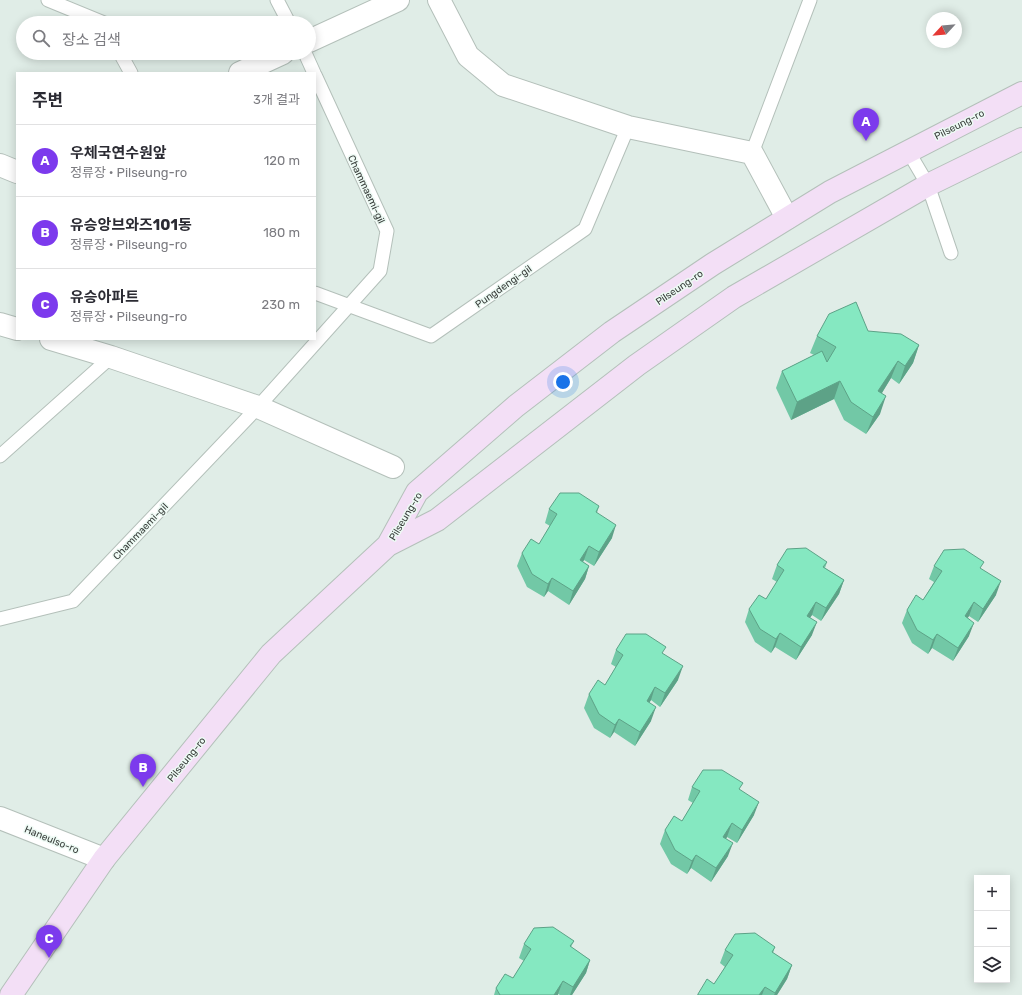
<!DOCTYPE html>
<html lang="ko">
<meta charset="utf-8">
<style>
:root{--surface:#fff;--page:#f7f7f7;--text:#2b2b33;--muted:#7c7c81;--line:#e1e1e2;--accent:#7c3aed}
body{margin:0;font-family:Rubik,"Noto Sans KR",sans-serif;background:var(--page);color:var(--text)}
.controls{position:absolute;right:12px;bottom:12px;display:grid;overflow:hidden;border-radius:0px;box-shadow:0 2px 10px #0003}
.controls button{width:36px;height:36px;display:grid;place-items:center;padding:0;border:0;border-bottom:1px solid var(--line);background:var(--surface);color:var(--text);font:20px sans-serif}
.compass{position:absolute;left:926px;top:12px;width:36px;height:36px;border-radius:50%;background:var(--surface);box-shadow:0 2px 10px #0003;rotate:244deg}
.you{position:absolute;left:563px;top:382px;width:14px;height:14px;margin:-10px;border:3px solid #fff;border-radius:50%;background:#1a73e8;box-shadow:0 0 0 6px #1a73e833}
.badge{display:grid;place-items:center;width:26px;height:26px;border-radius:50%;background:var(--accent);color:#fff;font-size:13px;font-weight:700}
.pin{position:absolute;translate:-50% -33px;filter:drop-shadow(0 1px 2px #0008)}
.pin::after{content:'';position:absolute;top:21px;width:14px;height:12px;background:inherit;clip-path:polygon(0 0,100% 0,50% 100%)}
.list{margin:0;padding:0;list-style:none}
h2{display:flex;justify-content:space-between;align-items:center;height:52px;margin:0;padding:0 16px;font-size:17px}
h2 small{font-size:13px;font-weight:400;color:var(--muted)}
.list li{display:grid;grid-template-columns:26px 1fr auto;gap:12px;align-items:center;box-sizing:border-box;height:72px;padding:0 16px;border-top:1px solid var(--line)}
.list b{display:block;font-size:15px;white-space:nowrap}
.list p{margin:0;font-size:13px;white-space:nowrap;color:var(--muted)}
.list em{font-size:13px;font-style:normal;color:var(--muted)}
.icon{flex:none;width:22px;height:22px;fill:none;stroke:currentColor;stroke-width:2;stroke-linecap:round;stroke-linejoin:round}
.map{position:relative;flex:none;width:1022px;height:995px;overflow:hidden}
.search{position:absolute;background:var(--surface);box-shadow:0 2px 10px #0003;left:16px;top:16px;width:300px;height:44px;display:flex;align-items:center;gap:10px;box-sizing:border-box;padding:0 14px;border-radius:22px;color:var(--muted);font-size:15px}
.panel{position:absolute;background:var(--surface);box-shadow:0 2px 10px #0003;left:16px;top:72px;width:300px;height:268px;border-radius:0px}
.map>svg:first-child{display:block}
</style>
<div class="map">
<svg width="1022" height="995" viewBox="0 0 1022 995">
<rect width="100%" height="100%" fill="#e0ede7"/>
<g fill="none" stroke-linecap="round" stroke-linejoin="round">
<defs>
<path id="lane" d="M48,0L104,23
M277,0L289,23
M120,53L131,73
M305,53L314,73
M908,151L928,185L951,253
M752,153L810,0
M315,293L431,336L585,229L628,127
M0,456L111,357
M0,619L73,601L258,407L380,271L387,231L315,75"/>
<path id="street" d="M439,0L468,56L503,85L628,127L752,153L787,218
M309,41L398,0
M240,73L283,53
M0,165L17,172
M0,324L17,329
M51,339L111,357L258,407L393,467
M0,818L104,859"/>
<path id="secondary" d="M388,545L417,492L516,406L612,332L713,264L830,192L1022,93
M11,995L104,859L271,654L388,545L437,520L637,365L734,297L928,185L1022,139"/>
</defs>
<use href="#lane" stroke="#b4c0ba" stroke-width="15"/>
<use href="#street" stroke="#b4c0ba" stroke-width="24"/>
<use href="#secondary" stroke="#b4c0ba" stroke-width="24"/>
<use href="#lane" stroke="#fff" stroke-width="13"/>
<use href="#street" stroke="#fff" stroke-width="22"/>
<use href="#secondary" stroke="#f3dff6" stroke-width="22"/>
</g>
<path fill="#72c8a6" d="M868,331L919,345L913,363L899,384L891,378L882,393L880,414L866,434L844,420L834,399L791,420L776,388L782,371L814,355L810,353L817,336Z
M599,506L597,513L612,538L594,566L584,560L583,562L589,566L585,579L569,605L548,591L544,597L527,587L517,566L522,553L539,544L550,526L545,523L549,509Z
M827,562L825,568L844,580L839,594L821,621L812,615L810,617L812,635L796,660L775,647L771,653L755,642L745,622L749,609L766,599L777,582L772,579L777,565Z
M934,566L982,569L996,595L978,622L969,616L967,618L969,636L953,661L932,648L928,654L912,643L902,623L907,610L923,600L934,582L929,579Z
M616,650L664,654L678,680L660,707L651,700L649,703L651,721L635,746L614,732L610,738L594,728L584,708L589,694L605,685L616,667L611,664Z
M692,787L740,790L754,815L737,843L727,837L726,839L728,856L711,882L691,868L687,874L671,864L660,844L665,830L682,821L693,803L688,800Z
M574,941L571,947L590,960L586,973L572,995H560L558,994V995H494L496,988L513,978L524,961L519,958L524,944Z
M775,947L773,953L792,965L787,979L777,995H697L698,994L714,984L725,967L720,963L725,950Z"/>
<path fill="#5da287" d="M919,345L913,363L899,384L905,366Z
M898,361L891,378L872,409L878,391Z
M840,381L834,399L791,420L797,402Z
M886,396L880,414L866,434L873,417Z
M616,525L612,538L594,566L599,552Z
M589,546L584,560L575,574L580,560Z
M589,566L585,579L569,605L573,591Z
M552,578L548,591L544,597L548,584Z
M844,580L839,594L821,621L826,608Z
M1001,581L996,595L978,622L983,609Z
M816,602L812,615L803,629L807,616Z
M974,602L969,616L960,630L965,616Z
M817,622L812,635L796,660L801,647Z
M974,623L969,636L953,661L958,648Z
M780,633L775,647L771,653L776,639Z
M937,634L932,648L928,654L933,640Z
M683,666L678,680L660,707L665,693Z
M655,687L651,700L642,714L647,701Z
M656,707L651,721L635,746L640,732Z
M619,719L614,732L610,738L615,725Z
M759,802L754,815L737,843L742,830Z
M732,823L727,837L719,851L723,837Z
M733,843L728,856L711,882L716,868Z
M696,855L691,868L687,874L692,861Z
M590,960L586,973L572,995H570L573,987Z
M792,965L787,979L777,995H774Z
M563,981L558,994V995H554Z
M765,987L762,995H759Z"/>
<path fill="#85e8c1" stroke="#5da287" d="M856,302L868,331L901,334L919,345L905,366L898,361L878,391L886,396L873,417L851,402L840,381L797,402L782,371L822,351L827,362L836,347L817,336L829,314Z
M560,493H579L599,506L596,512L616,525L599,552L589,546L580,560L589,566L573,591L552,578L548,584L532,574L522,553L531,539L539,544L557,514L549,509Z
M806,548L827,562L823,567L844,580L826,608L816,602L807,616L817,622L801,647L780,633L776,639L760,629L749,609L759,595L766,599L784,570L777,565L787,549Z
M964,549L984,562L980,568L1001,581L983,609L974,602L965,616L974,623L958,648L937,634L933,640L917,630L907,610L916,595L923,600L942,571L934,566L944,550Z
M626,634H646L666,647L662,653L683,666L665,693L655,687L647,701L656,707L640,732L619,719L615,725L599,714L589,694L598,680L605,685L623,655L616,650Z
M703,770H722L743,783L739,789L759,802L742,830L732,823L723,837L733,843L716,868L696,855L692,861L675,850L665,830L674,816L682,821L700,791L692,787Z
M553,927L574,941L570,946L590,960L573,987L563,981L554,995H555H500L496,988L505,974L513,978L531,949L524,944L534,928Z
M755,933L775,947L772,952L792,965L775,993L765,987L759,995H698V994L707,979L714,984L733,955L725,950L735,934Z"/>
<g text-anchor="middle" stroke-width="3" stroke-linejoin="round" paint-order="stroke">
<g font-size="10" fill="#383d3a" stroke="#edfaf4">
<text transform="translate(959 124) rotate(-27)" y="4">Pilseung-ro</text>
<text transform="translate(367 189) rotate(65)" y="4">Chammaemi-gil</text>
<text transform="translate(503 286) rotate(-35)" y="4">Pungdengi-gil</text>
<text transform="translate(679 287) rotate(-34)" y="4">Pilseung-ro</text>
<text transform="translate(405 516) rotate(-59)" y="4">Pilseung-ro</text>
<text transform="translate(140 531) rotate(-46)" y="4">Chammaemi-gil</text>
<text transform="translate(186 759) rotate(-51)" y="4">Pilseung-ro</text>
<text transform="translate(52 839) rotate(22)" y="4">Haneulso-ro</text>
</g>
</g>
</svg>
<div class="controls">
<button>+</button>
<button>−</button>
<button><svg class="icon" aria-label="layers" viewBox="0 0 24 24"><path d="M12 4l9 5-9 5-9-5zM3 14l9 5 9-5"/></svg></button>
</div>
<svg class="compass" viewBox="-18 -18 36 36"><path d="M0-13l5 13h-10z" fill="#e53935"/><path d="M0 13l5-13h-10z" fill="#7c7c81"/></svg>
<div class="you"></div>
<div class="pin badge" style="left:866px;top:141px">A</div>
<div class="pin badge" style="left:143px;top:787px">B</div>
<div class="pin badge" style="left:49px;top:958px">C</div>
<div class="search"><svg class="icon" aria-label="search" viewBox="0 0 24 24"><circle cx="10" cy="10" r="6"/><path d="M15 15l6 6"/></svg>장소 검색</div>
<section class="panel">
<h2>주변<small>3개 결과</small></h2>
<ul class="list">
<li><span class="badge">A</span><div><b>우체국연수원앞</b><p>정류장 · Pilseung-ro</p></div><em>120 m</em></li>
<li><span class="badge">B</span><div><b>유승앙브와즈101동</b><p>정류장 · Pilseung-ro</p></div><em>180 m</em></li>
<li><span class="badge">C</span><div><b>유승아파트</b><p>정류장 · Pilseung-ro</p></div><em>230 m</em></li>
</ul>
</section>
</div>
